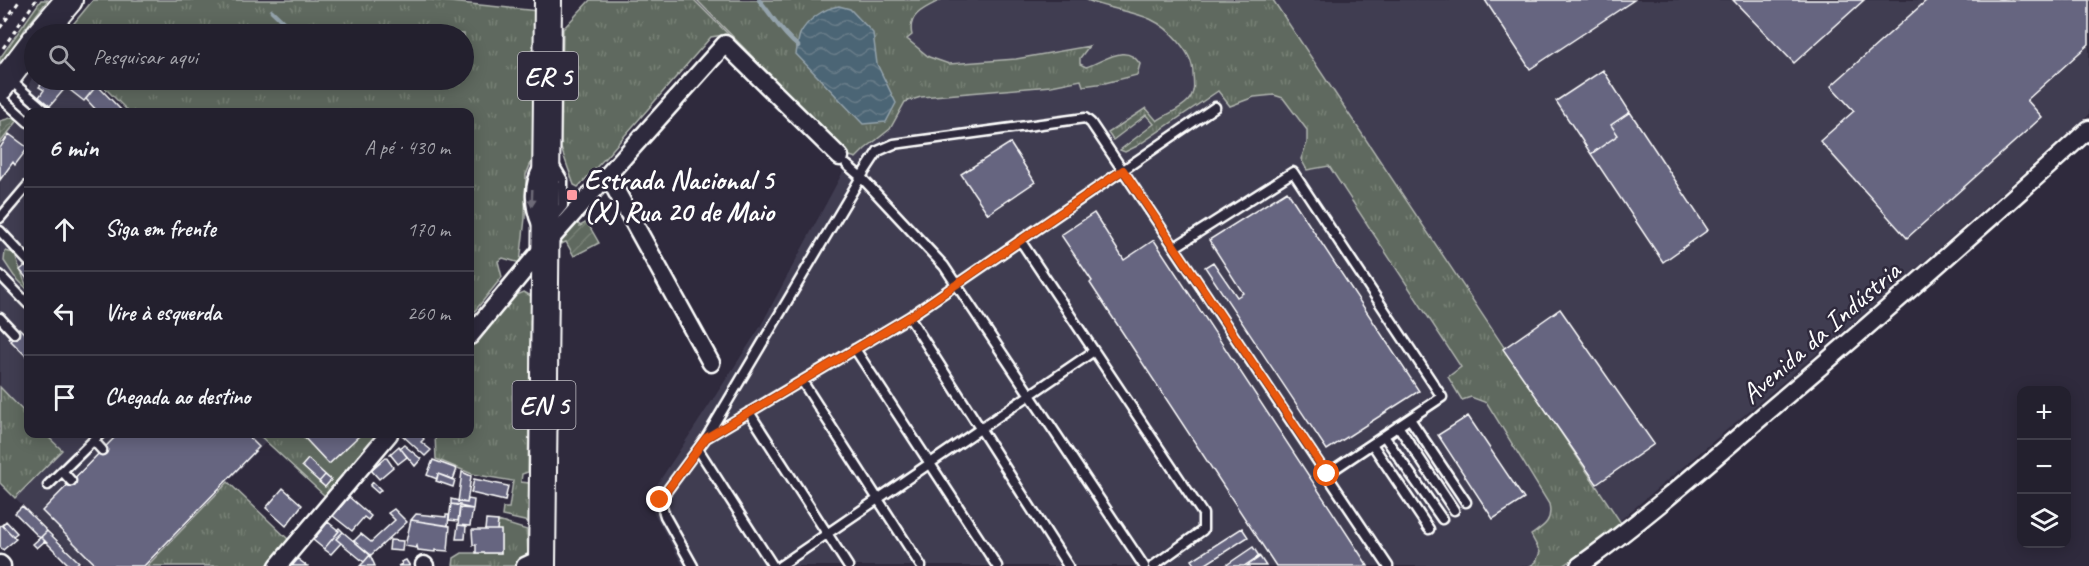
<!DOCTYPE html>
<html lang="pt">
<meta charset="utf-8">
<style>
:root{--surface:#23202e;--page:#2b2836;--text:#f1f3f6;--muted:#a3a3aa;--line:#403e4a}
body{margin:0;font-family:Caveat,sans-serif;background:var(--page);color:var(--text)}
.controls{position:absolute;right:18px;bottom:18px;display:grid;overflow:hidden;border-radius:12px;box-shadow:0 3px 15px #0003}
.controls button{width:54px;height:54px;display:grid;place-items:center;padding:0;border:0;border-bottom:2px solid var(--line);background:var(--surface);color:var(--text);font:30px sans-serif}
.stop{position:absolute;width:18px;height:18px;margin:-14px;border:4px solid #ea580c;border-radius:50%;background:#fff}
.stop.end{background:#ea580c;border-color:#fff;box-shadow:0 2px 6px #0008}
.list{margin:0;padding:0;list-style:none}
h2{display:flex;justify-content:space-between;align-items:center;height:78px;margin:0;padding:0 24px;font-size:26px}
h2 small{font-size:20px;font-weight:400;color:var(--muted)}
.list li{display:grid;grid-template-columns:39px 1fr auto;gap:18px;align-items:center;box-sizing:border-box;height:84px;padding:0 24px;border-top:2px solid var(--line)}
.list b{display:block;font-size:22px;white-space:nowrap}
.list em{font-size:20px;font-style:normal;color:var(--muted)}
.icon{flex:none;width:33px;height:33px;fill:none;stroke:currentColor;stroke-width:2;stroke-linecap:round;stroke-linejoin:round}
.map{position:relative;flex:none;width:2089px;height:566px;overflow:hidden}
.search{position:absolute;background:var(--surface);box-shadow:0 3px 15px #0003;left:24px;top:24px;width:450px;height:66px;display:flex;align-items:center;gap:15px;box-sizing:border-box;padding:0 21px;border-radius:33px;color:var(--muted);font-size:22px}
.panel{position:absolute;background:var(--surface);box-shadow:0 3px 15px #0003;left:24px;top:108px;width:450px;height:330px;border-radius:12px}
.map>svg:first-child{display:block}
</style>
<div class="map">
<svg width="2089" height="566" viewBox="0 0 2089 566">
<defs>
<pattern id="grass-tufts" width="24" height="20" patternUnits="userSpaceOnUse" patternTransform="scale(1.5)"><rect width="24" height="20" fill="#5f695e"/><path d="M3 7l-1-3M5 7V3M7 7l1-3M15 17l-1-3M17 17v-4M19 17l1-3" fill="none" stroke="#778076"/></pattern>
<pattern id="garden-furrows" width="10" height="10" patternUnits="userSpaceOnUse" patternTransform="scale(1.5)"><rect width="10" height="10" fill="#5f695e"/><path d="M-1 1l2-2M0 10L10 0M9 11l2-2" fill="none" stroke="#778076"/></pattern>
<pattern id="water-waves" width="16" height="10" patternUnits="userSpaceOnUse" patternTransform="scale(1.5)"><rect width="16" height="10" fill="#4c6574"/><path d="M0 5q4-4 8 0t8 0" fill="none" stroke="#677c89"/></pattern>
</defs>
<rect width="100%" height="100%" fill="#2f2a3d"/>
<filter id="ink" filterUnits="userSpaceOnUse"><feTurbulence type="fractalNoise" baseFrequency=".0167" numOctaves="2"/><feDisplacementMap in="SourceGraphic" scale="12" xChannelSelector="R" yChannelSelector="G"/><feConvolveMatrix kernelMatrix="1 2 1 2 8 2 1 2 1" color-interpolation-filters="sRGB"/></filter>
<g filter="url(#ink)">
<path fill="#403c51" d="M762,0H2089V115L1892,290L1618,522L1554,566H683L647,500L759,329L852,155Z
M34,74V80H93L125,112H28V434H379L326,497L266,442L147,566H85L0,483V121L14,117L23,120L38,99L32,93L29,84Z"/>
<path fill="url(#grass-tufts)" stroke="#afb4ae" stroke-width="1.5" d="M41,0H48L25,29L10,55L0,69V58Z
M93,0H430L538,11V146L526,175L525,218L520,263L503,258L498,261L502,277L470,317V112H129L97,80H464V34H65Z
M590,0H694L733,39L723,35L711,37L606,157L578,187L574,185L561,148L563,29Z
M697,0H941C925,8 907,14 912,35L907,39L929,57L949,64L1016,59L1089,46L1080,58V64L1086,67C1105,61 1126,42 1140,64L1137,75L1105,83L1083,86L1081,80L1051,86L921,97L905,102L890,129L865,149L856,158L850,156Z
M1087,0H1273L1623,526L1563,566H1530L1536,562L1540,552L1531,535C1544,526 1553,521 1549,504L1487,403L1471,397L1462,400L1448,377L1461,367L1329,166L1307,170L1301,159L1307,143V130L1283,98L1274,95L1254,97L1230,106L1218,91L1137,146L1125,152L1120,150L1154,124L1146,115L1113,140L1108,133L1146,108L1157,121C1166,114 1180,110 1188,101C1195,93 1194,84 1193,74C1193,61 1187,52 1179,42C1151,8 1123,15 1087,0Z
M5,251L14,253L26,285H28V290L14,276L4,261Z
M524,292L531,296L528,472L522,474L521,482L529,483V522L502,516L503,508H509L513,481L472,474L436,459L435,434H470V348L512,297Z
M0,387L28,416V434H45L62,450L15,498L0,483Z
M258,434H301L329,464L361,434H379L326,497Z
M228,482L289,540L266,566H147Z
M498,521L527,530L528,560L516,566H453L454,558L462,553H501V531L497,530Z"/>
<path fill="url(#garden-furrows)" stroke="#afb4ae" stroke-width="1.5" d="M14,117L19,119L0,143V121Z
M587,222L599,243L574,256L566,242L561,244V242L578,223L580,226Z"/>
<path fill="url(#water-waves)" stroke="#94a3ac" stroke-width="1.5" d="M839,6L850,9L873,33L877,64L896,103L886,122L863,124L796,54C797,48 798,40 800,34C807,20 824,8 839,6Z"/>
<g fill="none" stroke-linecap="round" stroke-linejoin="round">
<path stroke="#94a3ac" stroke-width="4.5" d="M759,0C773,16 781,33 798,46
M272,11L296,34"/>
</g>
<path fill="#666580" stroke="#fff" stroke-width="1.5" d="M1485,0H1634L1530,69Z
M1733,0H1864L1794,63Z
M1927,0H2089V44L2027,100L2042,117L1907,238L1820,141L1854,111L1831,86Z
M1603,70L1630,112L1611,125L1618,135L1591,154L1556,101Z
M45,80H91L97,85L84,101L66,87L50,106L39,97L44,90L39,87Z
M97,85L123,112H98L86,99Z
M1630,112L1708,230L1663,262L1591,154L1618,135L1611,125Z
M9,134L28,148L15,165L13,162L0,180V148Z
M1010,143L1035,182L988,214L961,174Z
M1287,191L1419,391L1327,450L1205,267L1213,262L1237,297L1243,293L1209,240Z
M1094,213L1124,260L1154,240L1368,566H1276L1090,283L1092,281L1061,235Z
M26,265L28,269V280L20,270Z
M1560,309L1654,444L1597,484L1503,349Z
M19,328L28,337V358L8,338Z
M1468,416L1524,499L1493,519L1438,435Z
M118,434H246L259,447L144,566H97L42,511Z
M301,434H361L329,464Z
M401,434H424L422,436L424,439L421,442L431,450L425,456Z
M404,445L421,459L415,466L400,448Z
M399,446L407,457L398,464L390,454Z
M386,457L393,467L379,479L371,470Z
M308,459L331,480L325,487L302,466Z
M433,460L457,469L453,480L438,474L437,479L427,475Z
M462,472L471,476L467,503L458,502Z
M438,474L455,480L453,487L436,481Z
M325,475L331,480L325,487L319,482Z
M474,479L508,486L505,501L471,493Z
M373,482L381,490L378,493L370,486Z
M283,488L302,505L286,526L266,508Z
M349,497L371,516L368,520L364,517L352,531L333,516Z
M451,499L467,503L468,499L474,500L473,509L451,504Z
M451,504L460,505L458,521L449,520Z
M22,506L47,531L40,538L15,513Z
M460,508L473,509L470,526L458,525Z
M394,509L407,522L371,555L354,541L361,534L371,542L395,520L388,513Z
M416,514L446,517V515H449L448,526L411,520Z
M411,520L450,526L448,551L435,550V552L418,550L417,546L416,548L405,546Z
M486,520L498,521L497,530H485Z
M6,521L17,533L13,536L2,525Z
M328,522L339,531L324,549L313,540Z
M2,525L16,539L3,550L0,547V526Z
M458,525L466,526L465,539H456Z
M339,528L343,532L336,539L341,543L331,554L324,549L339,531L337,530Z
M1242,528L1248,537L1203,566H1196L1192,560Z
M472,530H501V553H476V545H473Z
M47,531L79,562L74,566H70L41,537Z
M343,532L370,555L364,562L336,539Z
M41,537L45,541L37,548L33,544Z
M390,540L403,541L402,551L389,550Z
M1253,547L1259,556L1244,566H1225Z
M370,555L375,566H360L364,562Z
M1260,557L1266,566H1247Z
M298,559L307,566H292Z
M406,560L410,566H398L402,564L401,562Z"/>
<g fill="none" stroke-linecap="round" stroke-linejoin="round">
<defs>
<path id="lane" d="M9,79L47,112
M0,97L28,122
M0,218L28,185
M553,218L563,206V180L553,163
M537,225C529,206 528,184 539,166
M0,231L28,261
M1020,240L1203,514V530L1153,566
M1175,247L1293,172L1442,397L1327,474
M0,275L28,304
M909,317L1068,566
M0,318L14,333
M855,349L997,566
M802,381L921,566
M749,412L848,566
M1410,419L1466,502
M1398,426L1454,510
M1384,436L1442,519
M706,438L909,317L1215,107
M93,440L102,450
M1372,444L1429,529
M698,449L773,566
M62,471L71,481
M48,485L100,434
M693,566L665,516L660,500L706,438L861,177L847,165
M780,566L1094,351
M1144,566L944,266L861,177L878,151L894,144L1085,118L1091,123L1388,566"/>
<path id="street" d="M608,176L711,363
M470,336L546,244L725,44L840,157
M0,564L2,566
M424,565L425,566
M278,566L389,434
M525,566L542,558
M1579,566C1647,518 1709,462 1772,408C1879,317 1985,224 2089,129"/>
<path id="primary" d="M40,34L69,0
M0,87L34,42
M542,566L548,0"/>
</defs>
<use href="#lane" stroke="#fff" stroke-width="13"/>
<use href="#street" stroke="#fff" stroke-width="21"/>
<use href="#primary" stroke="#fff" stroke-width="30"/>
<path stroke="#fff" stroke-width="3" stroke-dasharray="4.5 4.5" stroke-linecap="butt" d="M0,28L20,0
M3,48L36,0"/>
<use href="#lane" stroke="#2f2a3d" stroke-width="8"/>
<use href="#street" stroke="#2f2a3d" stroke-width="16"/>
<use href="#primary" stroke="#2f2a3d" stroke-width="26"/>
</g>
<defs><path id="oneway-solid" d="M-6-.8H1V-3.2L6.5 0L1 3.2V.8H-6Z" transform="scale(1.5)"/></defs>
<use fill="#6d6a77" href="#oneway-solid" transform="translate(532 198) rotate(92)"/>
</g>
<g fill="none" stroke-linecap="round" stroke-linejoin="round" filter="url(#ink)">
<path stroke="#ea580c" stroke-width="8" d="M660,500L706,438L909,317L1123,170L1327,474"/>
</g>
<rect fill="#ff9aa2" stroke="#2f2a3d" stroke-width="2" x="566" y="189" width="12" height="12" rx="3"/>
<g text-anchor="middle" stroke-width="5" stroke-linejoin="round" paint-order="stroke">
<g fill="#2f2a3d" stroke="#c1bfc5" stroke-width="1.5">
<rect x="518" y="52" width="60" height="48" rx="4.5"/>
<rect x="512.5" y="381" width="63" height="48" rx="4.5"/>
</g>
<g font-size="27" font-weight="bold" fill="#fff">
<text x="548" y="85">ER 5</text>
<text x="544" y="414">EN 5</text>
</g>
<g font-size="28" font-weight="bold" fill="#fff" stroke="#2f2a3d" text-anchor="start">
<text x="584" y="189">Estrada Nacional 5<tspan x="584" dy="32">(X) Rua 20 de Maio</tspan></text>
</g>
<g font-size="28" fill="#fff" stroke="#2f2a3d">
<text transform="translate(1820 332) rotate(-41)" y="10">Avenida da Indústria</text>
</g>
</g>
</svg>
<div class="controls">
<button>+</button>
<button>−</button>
<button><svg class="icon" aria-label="layers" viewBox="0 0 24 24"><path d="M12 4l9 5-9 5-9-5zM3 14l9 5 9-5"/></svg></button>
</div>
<div class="stop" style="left:1327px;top:474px"></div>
<div class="stop end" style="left:660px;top:500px"></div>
<div class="search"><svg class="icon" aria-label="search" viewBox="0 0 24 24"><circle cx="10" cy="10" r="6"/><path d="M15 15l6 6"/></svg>Pesquisar aqui</div>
<section class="panel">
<h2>6 min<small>A pé · 430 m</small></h2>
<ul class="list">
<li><svg class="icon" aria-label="ahead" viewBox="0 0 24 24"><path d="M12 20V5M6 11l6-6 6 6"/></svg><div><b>Siga em frente</b></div><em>170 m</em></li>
<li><svg class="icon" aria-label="left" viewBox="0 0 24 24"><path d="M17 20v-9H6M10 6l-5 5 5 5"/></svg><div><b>Vire à esquerda</b></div><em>260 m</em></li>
<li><svg class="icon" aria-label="arrive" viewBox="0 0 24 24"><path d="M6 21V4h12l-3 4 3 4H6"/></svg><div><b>Chegada ao destino</b></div></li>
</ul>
</section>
</div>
